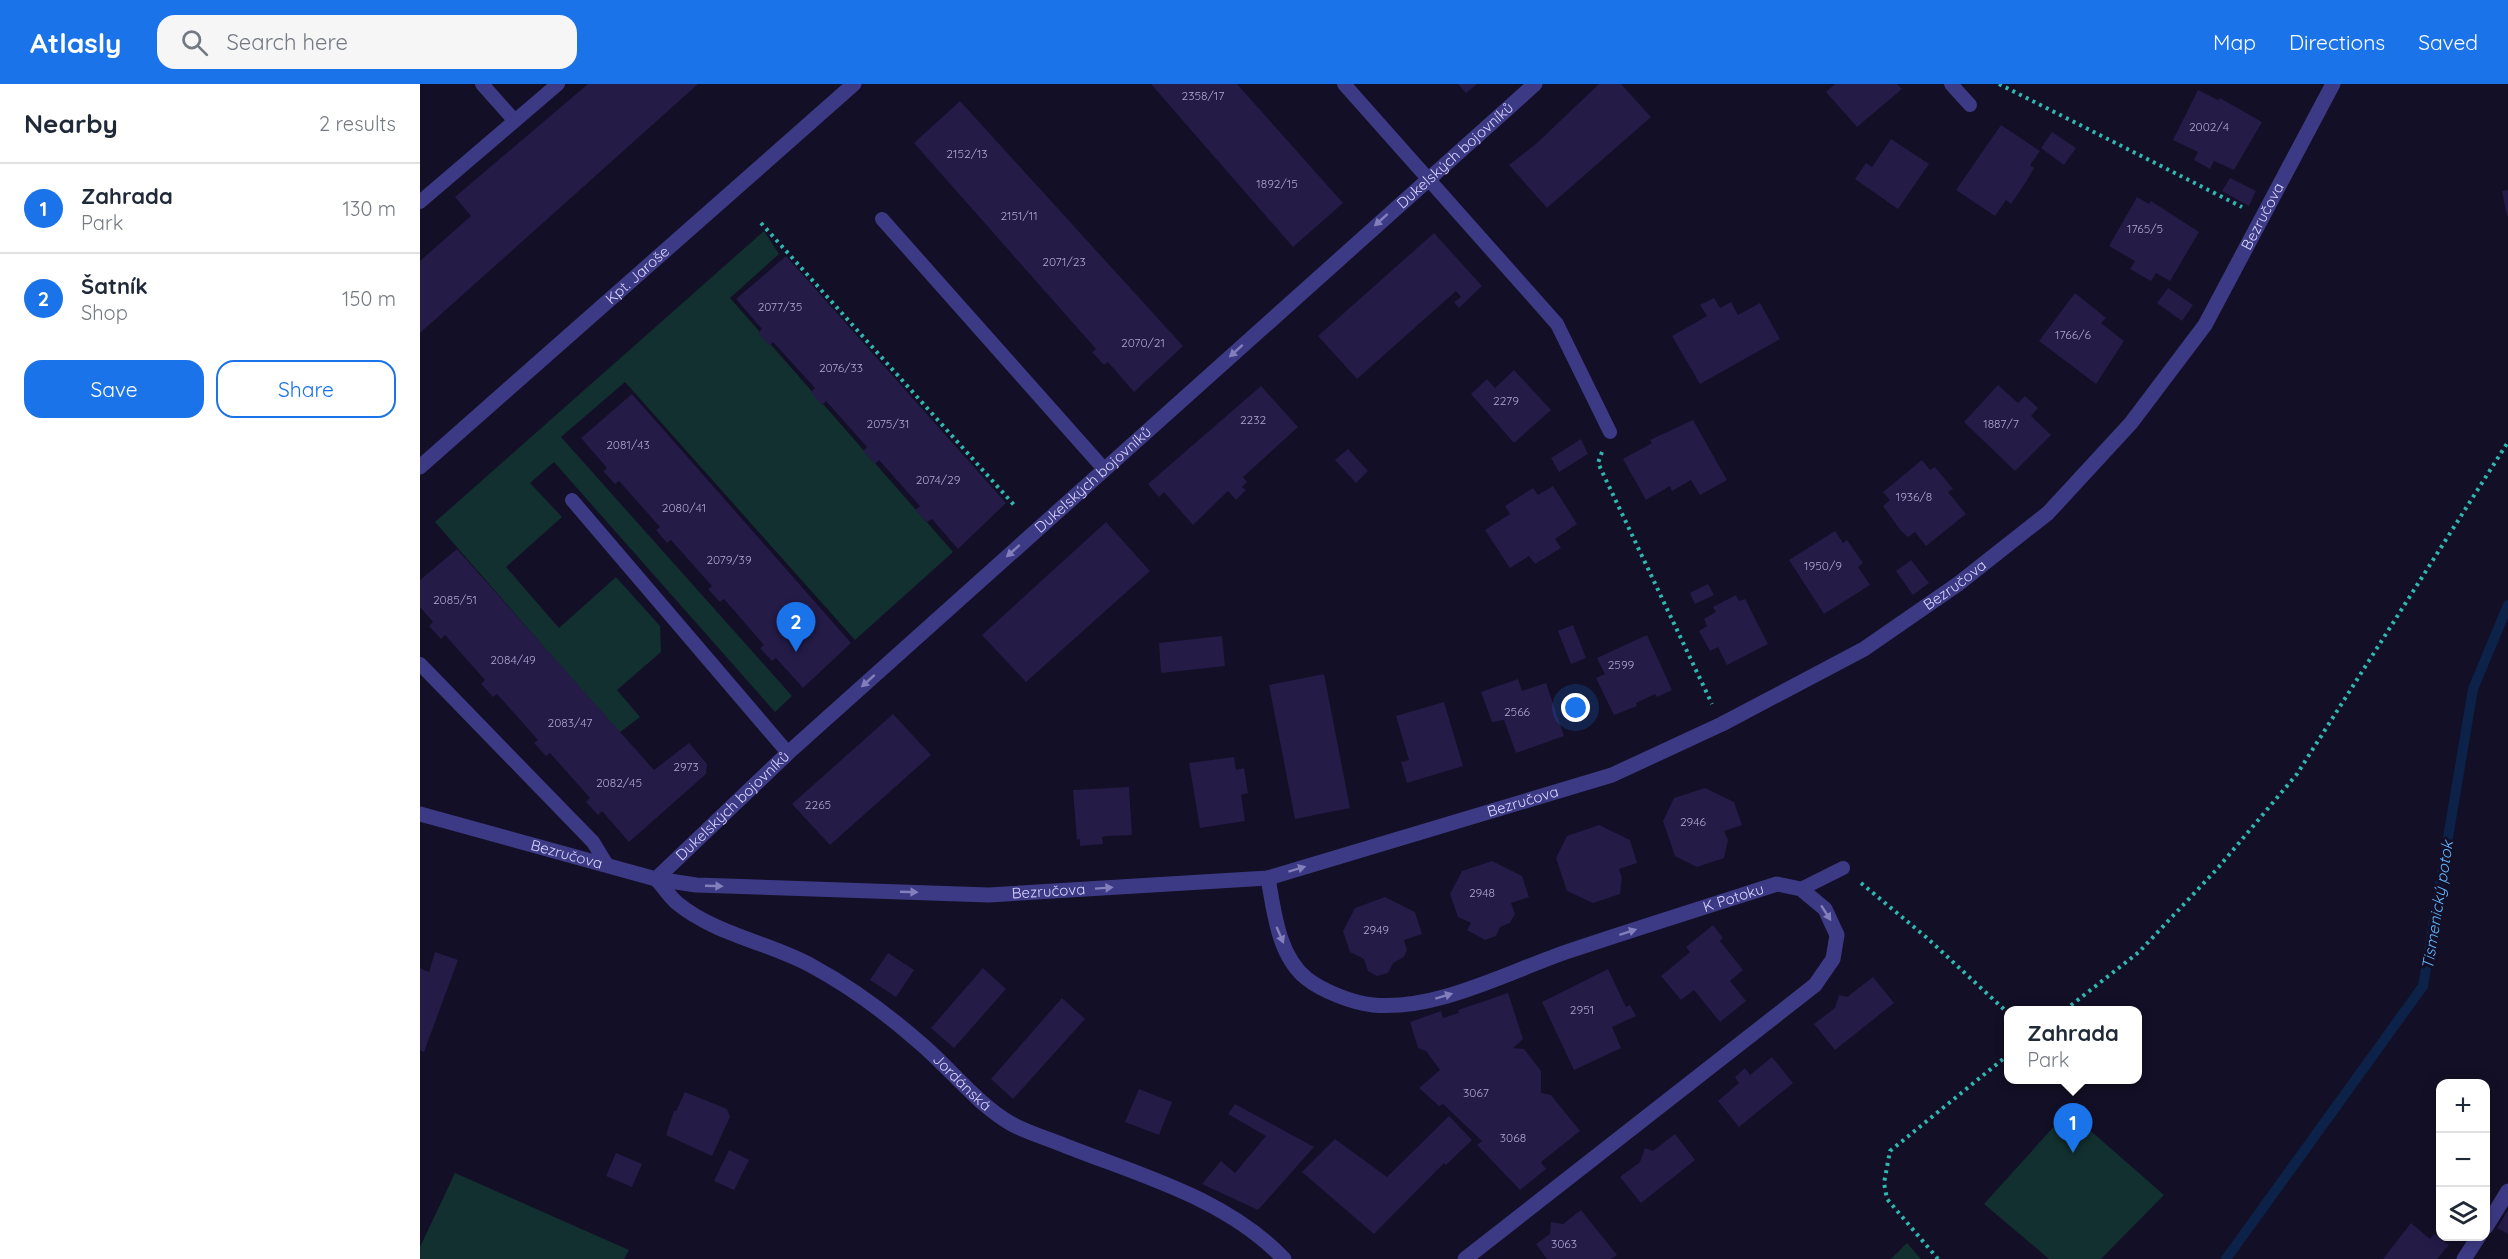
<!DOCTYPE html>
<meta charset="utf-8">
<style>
:root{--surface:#fff;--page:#f6f6f7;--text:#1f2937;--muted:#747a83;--line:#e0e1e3;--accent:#1a73e8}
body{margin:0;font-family:Quicksand,sans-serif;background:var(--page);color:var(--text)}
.controls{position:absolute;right:18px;bottom:18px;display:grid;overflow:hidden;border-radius:12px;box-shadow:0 3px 15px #0003}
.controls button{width:54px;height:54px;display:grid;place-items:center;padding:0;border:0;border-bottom:2px solid var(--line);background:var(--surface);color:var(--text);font:30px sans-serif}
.you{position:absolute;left:1156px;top:624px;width:21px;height:21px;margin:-15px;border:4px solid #fff;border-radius:50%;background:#1a73e8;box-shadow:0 0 0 9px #1a73e833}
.badge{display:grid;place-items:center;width:39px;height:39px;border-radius:50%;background:var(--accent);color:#fff;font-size:20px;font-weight:700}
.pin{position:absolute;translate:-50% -50px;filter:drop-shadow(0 2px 3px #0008)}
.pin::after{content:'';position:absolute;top:32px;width:21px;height:18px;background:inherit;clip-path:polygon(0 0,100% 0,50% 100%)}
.popup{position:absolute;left:1584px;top:922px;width:138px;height:78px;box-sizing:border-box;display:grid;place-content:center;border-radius:12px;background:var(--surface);filter:drop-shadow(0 2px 4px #0005);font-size:20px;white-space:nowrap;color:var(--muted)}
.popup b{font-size:22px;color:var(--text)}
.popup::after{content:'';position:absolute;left:50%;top:100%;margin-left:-12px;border:12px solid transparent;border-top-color:var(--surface)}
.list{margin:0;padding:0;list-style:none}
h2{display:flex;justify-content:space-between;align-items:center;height:78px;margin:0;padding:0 24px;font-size:26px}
h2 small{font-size:20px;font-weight:400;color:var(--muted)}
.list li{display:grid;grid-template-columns:39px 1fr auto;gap:18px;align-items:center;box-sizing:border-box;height:90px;padding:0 24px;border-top:2px solid var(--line)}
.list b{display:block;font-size:22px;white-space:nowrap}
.list p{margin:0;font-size:20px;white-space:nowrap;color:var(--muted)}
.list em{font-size:20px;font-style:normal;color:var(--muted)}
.actions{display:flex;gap:12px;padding:18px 24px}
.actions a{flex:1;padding:14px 0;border:2px solid var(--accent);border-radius:18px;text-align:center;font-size:21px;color:var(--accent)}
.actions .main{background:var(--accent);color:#fff}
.icon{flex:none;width:33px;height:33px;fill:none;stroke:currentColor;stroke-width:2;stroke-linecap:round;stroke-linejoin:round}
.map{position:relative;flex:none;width:2088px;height:1175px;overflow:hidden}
header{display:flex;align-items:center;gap:36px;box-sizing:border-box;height:84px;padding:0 30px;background:var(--accent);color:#fff}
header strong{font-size:28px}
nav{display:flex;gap:33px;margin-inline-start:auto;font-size:21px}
.search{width:420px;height:54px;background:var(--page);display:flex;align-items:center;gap:15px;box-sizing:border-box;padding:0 21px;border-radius:18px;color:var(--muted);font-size:22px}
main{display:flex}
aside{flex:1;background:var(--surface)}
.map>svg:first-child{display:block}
</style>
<header>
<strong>Atlasly</strong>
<div class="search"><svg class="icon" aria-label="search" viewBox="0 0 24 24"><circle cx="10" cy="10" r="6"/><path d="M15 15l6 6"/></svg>Search here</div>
<nav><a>Map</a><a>Directions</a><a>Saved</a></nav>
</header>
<main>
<aside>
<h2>Nearby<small>2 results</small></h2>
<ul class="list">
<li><span class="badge">1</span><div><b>Zahrada</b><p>Park</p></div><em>130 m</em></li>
<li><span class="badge">2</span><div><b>Šatník</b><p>Shop</p></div><em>150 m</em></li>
</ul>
<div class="actions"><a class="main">Save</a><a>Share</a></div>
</aside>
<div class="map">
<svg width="2088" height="1175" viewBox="0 0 2088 1175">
<rect width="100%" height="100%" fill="#130f26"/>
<path fill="#12302f" d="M344,147L359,170L310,214L533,468L435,556L205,298L141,353L372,612L355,628L134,378L110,399L142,433L86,483L139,544L196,493L240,542L241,568L197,606L220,633L199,649L15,438Z
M1648,1027L1744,1111L1681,1175H1629L1564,1120Z
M35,1089L209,1166L204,1175H0V1163Z
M1487,1159L1501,1175H1471Z"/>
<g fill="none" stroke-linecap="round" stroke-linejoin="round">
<path stroke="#0c2248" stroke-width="10" d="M1806,1175L2003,902L2053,605L2088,521"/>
</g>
<path fill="#241b47" d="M168,0H278L0,249V177L51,132L35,113Z
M731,0H817L923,119L873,163Z
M1038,0H1057L1046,9Z
M1179,0H1201L1231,33L1127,124L1089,81L1117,59Z
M1415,0H1477L1482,5L1437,43L1406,8Z
M1778,6L1798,16L1800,14L1842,38L1814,86L1794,77L1790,85L1774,76L1778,68L1753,56Z
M540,17L763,262L714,308L688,278L684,281L672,268L676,265L494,59Z
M1581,41L1620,67L1610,81L1614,84L1606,98L1591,120L1586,116L1575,132L1536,106Z
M1632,48L1656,64L1644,81L1621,64Z
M1471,55L1509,80L1478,125L1435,95L1446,79L1452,83Z
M1810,94L1836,107L1829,122L1802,107Z
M2088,106V132H2087L2082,107Z
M1717,113L1729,120L1731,117L1779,148L1750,197L1736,189L1731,197L1710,185L1715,177L1689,162Z
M1014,149L1062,202L1039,224L1034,218L1041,213L1036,207L937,295L898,252Z
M366,172L586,419L538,465L512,435L507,438L495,426L500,422L459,376L455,380L443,367L447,363L406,317L402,321L391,308L395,304L353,258L350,262L338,249L342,245L316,215Z
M1748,204L1773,221L1762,237L1737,219Z
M1655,209L1686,234L1681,239L1704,257L1676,300L1619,257Z
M1294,214L1300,224L1311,218L1318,231L1340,219L1360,255L1280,300L1252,252L1287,232L1280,221Z
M1094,286L1131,326L1094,359L1051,310L1067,295L1075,304Z
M1578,301L1598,319L1605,312L1618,324L1611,332L1631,351L1595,387L1544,338Z
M841,302L878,343L823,393L827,398L822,403L826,406L816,416L808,407L773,441L744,408L739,413L728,400Z
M212,310L431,559L383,604L356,574L352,577L340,564L344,561L304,515L300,518L288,505L292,502L251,456L247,459L236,446L240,443L199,397L195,400L183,387L187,384L161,354Z
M1273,336L1307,396L1280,411L1271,396L1252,407L1250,402L1226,416L1203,375L1232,359L1230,356Z
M1161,355L1168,370L1139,388L1131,374Z
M928,365L948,387L936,399L915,376Z
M1502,376L1510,386L1515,383L1533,405L1528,408L1546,430L1506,462L1495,448L1488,453L1481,447L1463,422L1470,416L1463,408Z
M1133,402L1157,440L1135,455L1141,464L1115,480L1109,472L1090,484L1065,446L1090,430L1085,422L1113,404L1118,411Z
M686,438L730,487L606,598L562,551Z
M1415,447L1423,459L1427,456L1443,479L1438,483L1450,501L1404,530L1369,476Z
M37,465L234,686L269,659L287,680L286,690L209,758L182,727L178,731L166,718L170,714L130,669L126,672L114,659L118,656L77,610L73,613L61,600L65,596L25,551L21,555L9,542L13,538L0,523V496Z
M1491,476L1509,499L1493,511L1476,487Z
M1288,500L1294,511L1275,520L1270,509Z
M1316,511L1319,517L1325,515L1348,560L1307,581L1298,563L1290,567L1279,547L1287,542L1284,535L1296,528L1293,523Z
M1153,541L1166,574L1151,580L1138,547Z
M1227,551L1252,606L1237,613L1235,610L1216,619L1217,622L1194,631L1176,594L1185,590L1177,574Z
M802,552L805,582L741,589L739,559Z
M904,590L930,724L875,735L849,601Z
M1098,595L1102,607L1126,599L1144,652L1096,669L1084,636L1072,638L1061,608Z
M1024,618L1043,682L987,699L981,678L989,676L976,632Z
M473,630L511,671L410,761L372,720Z
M814,673L816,686L824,684L828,709L821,711L825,737L780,744L769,679Z
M709,703L712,751L686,752L682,753L683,760L660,762V755L657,756L653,706Z
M1285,704L1314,718L1322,741L1304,747L1308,756L1304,774L1277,783L1255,772L1243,737L1254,714Z
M1179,741L1210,756L1217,779L1199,785L1202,794L1200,810L1173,819L1147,807L1136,774L1147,752Z
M1072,777L1102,792L1109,813L1091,819L1095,830L1090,839L1080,843L1076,852L1065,856L1047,846L1051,839L1038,833L1030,810L1042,787Z
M965,813L995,828L1002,850L984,856L987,866L984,873L973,879L968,889L957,892L948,887L944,875L930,868L923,847L935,824Z
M1293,841L1303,854L1300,857L1323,886L1310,897L1326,917L1300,938L1274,906L1261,916L1241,892L1270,868L1266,863Z
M15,868L38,876L4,968L0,966V884L9,888Z
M468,869L494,886L476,913L450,896Z
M563,884L586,905L534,964L511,944Z
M1188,885L1206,923L1210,921L1216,932L1192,943L1201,964L1154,986L1122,918Z
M1453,893L1474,919L1415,966L1394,940L1415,924L1419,911L1427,913Z
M1088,909L1103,955L1093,964L1104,965L1121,987V1009L1131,1011L1160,1047L1121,1078L1126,1085L1100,1106L1057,1061L1062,1057L1023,1020L1019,1022L999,1004L1020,986L1006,967L998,964L990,938L1021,927L1023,934L1039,929L1038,926Z
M642,914L665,935L593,1015L571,995Z
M1352,973L1373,999L1319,1043L1298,1017L1319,999L1315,993L1325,984L1330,991Z
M719,1005L752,1018L739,1051L705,1038Z
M265,1008L307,1025L310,1033L292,1072L246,1051L254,1027H256Z
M815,1020L894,1063L838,1126L782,1100L801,1077L815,1089L846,1052L808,1030Z
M1029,1032L1052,1056L1026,1081L1024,1079L954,1150L882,1088L915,1055L967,1093Z
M1255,1050L1275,1076L1221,1119L1200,1093L1220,1078L1225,1064L1233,1067Z
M309,1066L329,1076L314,1106L294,1097Z
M196,1069L222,1080L212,1103L186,1092Z
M1161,1126L1197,1171L1191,1175H1127L1116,1160L1130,1150L1131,1138L1143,1140Z
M2088,1126V1150L2077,1144Z
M1991,1139L2010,1155L2014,1150L2029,1161L2017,1175H1963Z"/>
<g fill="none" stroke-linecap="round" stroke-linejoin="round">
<path stroke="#2fb8b0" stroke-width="4" stroke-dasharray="3 4.5" stroke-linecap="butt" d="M1579,0L1822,123
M341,139L595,422
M1182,368L1178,379L1292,620
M1441,799L1506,853L1588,929
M1645,926L1719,868L1797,785L1877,690L2088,358
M1518,1175L1467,1115L1464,1099L1470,1067L1588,971"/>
<path stroke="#3d3a85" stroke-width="14" d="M62,0L95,37
M924,0L1137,240L1190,348
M1531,0L1550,21
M0,118L138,0
M462,135L684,385
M152,416L368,669
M0,580L173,758L187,781
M1381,805L1423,784"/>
<g stroke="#3d3a85" stroke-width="15">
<path id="s1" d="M0,730L236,795L276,801L569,811L848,794L1192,691L1302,640L1444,565L1538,500L1628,429L1711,339L1785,241L1913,0"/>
<path id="s2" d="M848,794C854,827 858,871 886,894C902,907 933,919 953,921C1017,927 1090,887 1149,867C1218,844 1288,822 1357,800L1381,805L1405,825L1417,851L1413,875L1395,901L1045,1175"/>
<path id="s3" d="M236,795L368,669L1115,0"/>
<path id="s4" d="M236,795C243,802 249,812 257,819C296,851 348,858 392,882C429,902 467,930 499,958C530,984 555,1018 590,1039C605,1048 624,1053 641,1060C718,1091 805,1113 864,1175"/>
<path d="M2066,1143L2088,1107"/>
<path d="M2044,1175L2059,1152"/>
</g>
<path stroke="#3d3a85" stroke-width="15" id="s5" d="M0,383L434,0"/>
</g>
<defs><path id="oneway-solid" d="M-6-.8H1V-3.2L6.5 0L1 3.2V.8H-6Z" transform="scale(1.5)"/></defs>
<g fill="#837fbc">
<use href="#oneway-solid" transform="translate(961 136) rotate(138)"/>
<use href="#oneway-solid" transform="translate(816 267) rotate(138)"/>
<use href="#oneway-solid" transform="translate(593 467) rotate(138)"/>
<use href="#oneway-solid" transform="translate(448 597) rotate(138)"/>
<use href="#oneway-solid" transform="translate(877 785) rotate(-17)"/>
<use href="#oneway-solid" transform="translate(294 802) rotate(2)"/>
<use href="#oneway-solid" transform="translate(684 804) rotate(-4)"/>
<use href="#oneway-solid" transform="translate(489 808) rotate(2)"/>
<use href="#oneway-solid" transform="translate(1406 829) rotate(57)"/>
<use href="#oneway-solid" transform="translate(1208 848) rotate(-18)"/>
<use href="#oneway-solid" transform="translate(860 851) rotate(67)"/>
<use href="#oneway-solid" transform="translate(1024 912) rotate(-17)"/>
</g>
<g text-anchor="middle" stroke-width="6" stroke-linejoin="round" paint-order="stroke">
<g font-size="12" fill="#aca6d1">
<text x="783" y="16">2358/17</text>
<text x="1789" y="47">2002/4</text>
<text x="547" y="74">2152/13</text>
<text x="857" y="104">1892/15</text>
<text x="599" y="136">2151/11</text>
<text x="1725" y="149">1765/5</text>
<text x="644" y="182">2071/23</text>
<text x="360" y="227">2077/35</text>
<text x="1653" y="255">1766/6</text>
<text x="723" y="263">2070/21</text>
<text x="421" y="288">2076/33</text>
<text x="1086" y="321">2279</text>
<text x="833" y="340">2232</text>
<text x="468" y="344">2075/31</text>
<text x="1581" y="344">1887/7</text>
<text x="208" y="365">2081/43</text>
<text x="518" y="400">2074/29</text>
<text x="1494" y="417">1936/8</text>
<text x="264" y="428">2080/41</text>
<text x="309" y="480">2079/39</text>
<text x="1403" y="486">1950/9</text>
<text x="35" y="520">2085/51</text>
<text x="93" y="580">2084/49</text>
<text x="1201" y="585">2599</text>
<text x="1097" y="632">2566</text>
<text x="150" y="643">2083/47</text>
<text x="266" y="687">2973</text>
<text x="199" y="703">2082/45</text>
<text x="398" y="725">2265</text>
<text x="1273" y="742">2946</text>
<text x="1062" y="813">2948</text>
<text x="956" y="850">2949</text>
<text x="1162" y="930">2951</text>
<text x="1056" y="1013">3067</text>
<text x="1093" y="1058">3068</text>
<text x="1144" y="1164">3063</text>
</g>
<g font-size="15" fill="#d9d4ff" stroke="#130f26">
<text dy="5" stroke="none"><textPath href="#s3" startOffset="1078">Dukelských bojovníků</textPath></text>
<text dy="5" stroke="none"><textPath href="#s1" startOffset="2096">Bezručova</textPath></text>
<text dy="5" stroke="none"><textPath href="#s5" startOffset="290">Kpt. Jaroše</textPath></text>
<text dy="5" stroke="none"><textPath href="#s3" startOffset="592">Dukelských bojovníků</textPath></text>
<text dy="5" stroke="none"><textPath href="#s1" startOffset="1610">Bezručova</textPath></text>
<text dy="5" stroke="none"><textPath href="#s1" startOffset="1124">Bezručova</textPath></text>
<text dy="5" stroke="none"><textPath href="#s3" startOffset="106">Dukelských bojovníků</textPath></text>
<text dy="5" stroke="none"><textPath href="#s1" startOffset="152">Bezručova</textPath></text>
<text dy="5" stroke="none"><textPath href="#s1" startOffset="638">Bezručova</textPath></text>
<text dy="5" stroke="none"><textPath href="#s2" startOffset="560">K Potoku</textPath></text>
<text dy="5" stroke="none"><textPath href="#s4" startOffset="372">Jordánská</textPath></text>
</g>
<g font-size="16" font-style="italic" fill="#62b6ff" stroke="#130f26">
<text transform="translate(2017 821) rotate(-81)" y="6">Tismenický potok</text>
</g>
</g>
</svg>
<div class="controls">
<button>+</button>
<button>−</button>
<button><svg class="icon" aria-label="layers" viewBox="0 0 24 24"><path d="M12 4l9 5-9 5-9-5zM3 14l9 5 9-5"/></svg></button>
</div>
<div class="you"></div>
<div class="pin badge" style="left:1653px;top:1069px">1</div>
<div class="popup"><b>Zahrada</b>Park</div>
<div class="pin badge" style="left:376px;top:568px">2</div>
</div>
</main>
